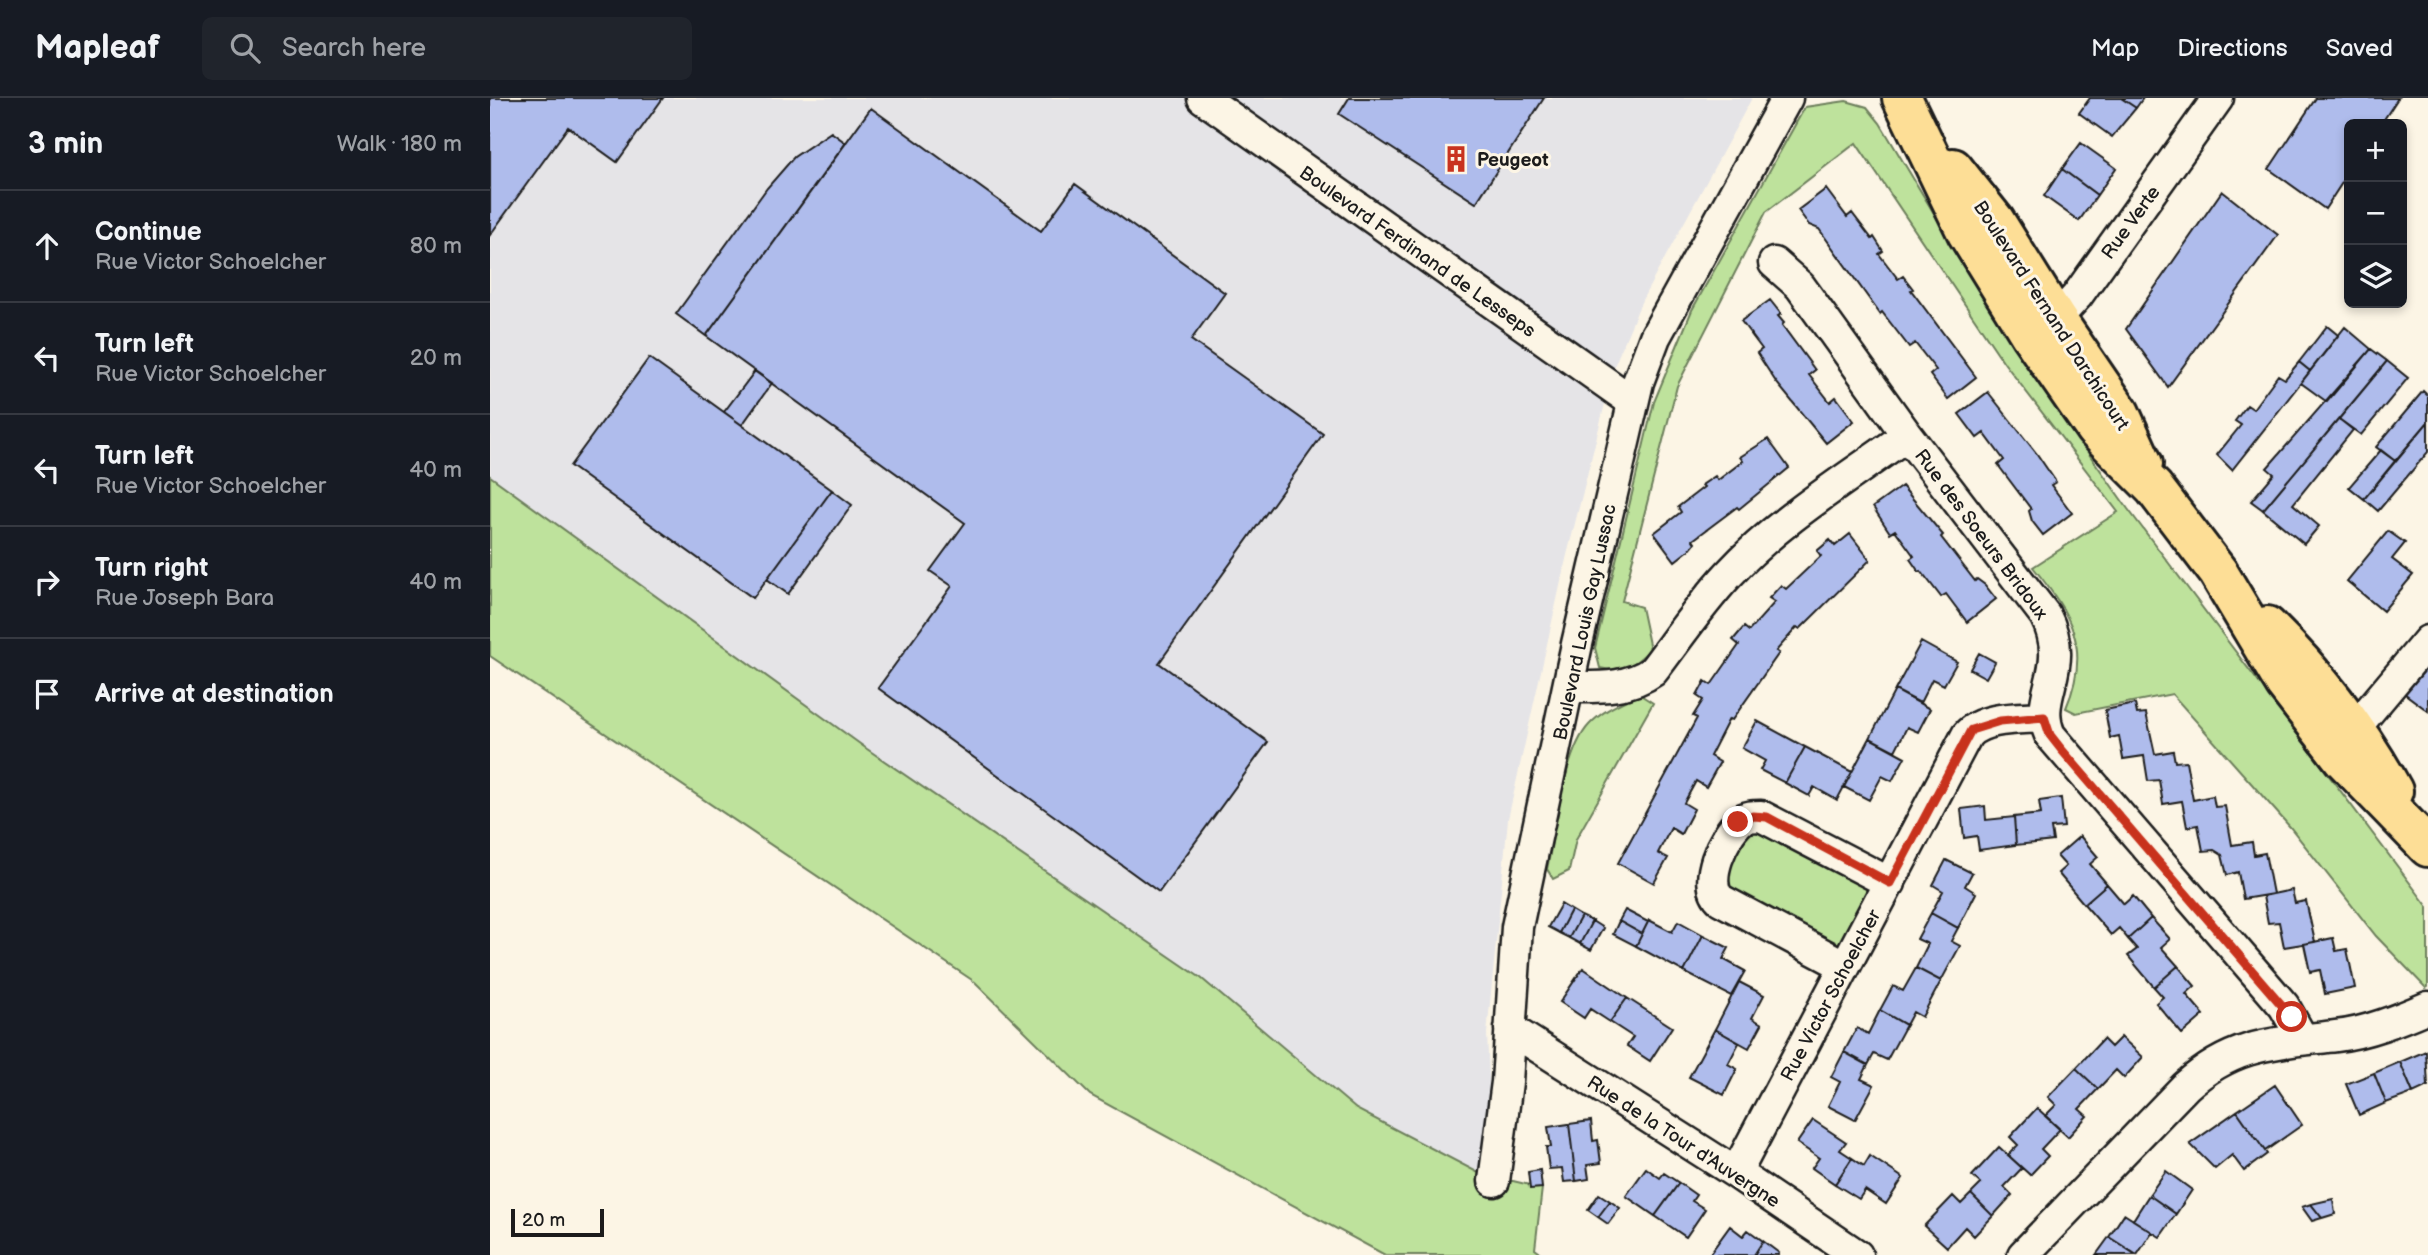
<!DOCTYPE html>
<meta charset="utf-8">
<style>
:root{--surface:#171b24;--page:#20242c;--text:#f1f3f6;--muted:#9ea1a6;--line:#363941}
body{margin:0;font-family:"Balsamiq Sans",sans-serif;background:var(--page);color:var(--text)}
.controls{position:absolute;right:21px;top:21px;display:grid;overflow:hidden;border-radius:10px;box-shadow:0 4px 10px #0003}
.controls button{width:63px;height:63px;display:grid;place-items:center;padding:0;border:0;border-bottom:2px solid var(--line);background:var(--surface);color:var(--text);font:35px sans-serif}
.scale{position:absolute;left:21px;bottom:18px;width:93px;box-sizing:border-box;padding-left:7px;border:4px solid #1c1c1c;border-top:0;font-size:19px;line-height:24px;white-space:nowrap;color:#1c1c1c;-webkit-text-stroke:5px #fcf5e5;paint-order:stroke}
.stop{position:absolute;width:21px;height:21px;margin:-16px;border:5px solid #c8321e;border-radius:50%;background:#fff}
.stop.end{background:#c8321e;border-color:#fff;box-shadow:0 2px 7px #0008}
.list{margin:0;padding:0;list-style:none}
h2{display:flex;justify-content:space-between;align-items:center;height:91px;margin:0;padding:0 28px;font-size:30px}
h2 small{font-size:23px;font-weight:400;color:var(--muted)}
.list li{display:grid;grid-template-columns:46px 1fr auto;gap:21px;align-items:center;box-sizing:border-box;height:112px;padding:0 28px;border-top:2px solid var(--line)}
.list b{display:block;font-size:26px;white-space:nowrap}
.list p{margin:0;font-size:23px;white-space:nowrap;color:var(--muted)}
.list em{font-size:23px;font-style:normal;color:var(--muted)}
.icon{flex:none;width:38px;height:38px;fill:none;stroke:currentColor;stroke-width:2;stroke-linecap:round;stroke-linejoin:round}
.map{position:relative;flex:none;width:1938px;height:1157px;overflow:hidden}
header{display:flex;align-items:center;gap:42px;box-sizing:border-box;height:98px;padding:0 35px;background:var(--surface);border-bottom:2px solid var(--line)}
header strong{font-size:33px}
nav{display:flex;gap:38px;margin-inline-start:auto;font-size:24px}
.search{width:490px;height:63px;background:var(--page);display:flex;align-items:center;gap:18px;box-sizing:border-box;padding:0 24px;border-radius:10px;color:var(--muted);font-size:26px}
main{display:flex}
aside{flex:1;background:var(--surface)}
.map>svg:first-child{display:block}
</style>
<header>
<strong>Mapleaf</strong>
<div class="search"><svg class="icon" aria-label="search" viewBox="0 0 24 24"><circle cx="10" cy="10" r="6"/><path d="M15 15l6 6"/></svg>Search here</div>
<nav><a>Map</a><a>Directions</a><a>Saved</a></nav>
</header>
<main>
<aside>
<h2>3 min<small>Walk · 180 m</small></h2>
<ul class="list">
<li><svg class="icon" aria-label="ahead" viewBox="0 0 24 24"><path d="M12 20V5M6 11l6-6 6 6"/></svg><div><b>Continue</b><p>Rue Victor Schoelcher</p></div><em>80 m</em></li>
<li><svg class="icon" aria-label="left" viewBox="0 0 24 24"><path d="M17 20v-9H6M10 6l-5 5 5 5"/></svg><div><b>Turn left</b><p>Rue Victor Schoelcher</p></div><em>20 m</em></li>
<li><svg class="icon" aria-label="left" viewBox="0 0 24 24"><path d="M17 20v-9H6M10 6l-5 5 5 5"/></svg><div><b>Turn left</b><p>Rue Victor Schoelcher</p></div><em>40 m</em></li>
<li><svg class="icon" aria-label="right" viewBox="0 0 24 24"><path d="M7 20v-9h11M14 6l5 5-5 5"/></svg><div><b>Turn right</b><p>Rue Joseph Bara</p></div><em>40 m</em></li>
<li><svg class="icon" aria-label="arrive" viewBox="0 0 24 24"><path d="M6 21V4h12l-3 4 3 4H6"/></svg><div><b>Arrive at destination</b></div></li>
</ul>
</aside>
<div class="map">
<svg width="1938" height="1157" viewBox="0 0 1938 1157">
<rect width="100%" height="100%" fill="#fcf5e5"/>
<filter id="ink" filterUnits="userSpaceOnUse"><feTurbulence type="fractalNoise" baseFrequency=".0143" numOctaves="2"/><feDisplacementMap in="SourceGraphic" scale="14" xChannelSelector="R" yChannelSelector="G"/><feConvolveMatrix kernelMatrix="1 2 1 2 8 2 1 2 1" color-interpolation-filters="sRGB"/></filter>
<g filter="url(#ink)">
<path fill="#e5e4e7" d="M0,0H1262L1152,202L1125,266L1076,461L1018,721L997,936L1004,1083L866,1011L710,880L377,651L0,378Z"/>
<path fill="#bee29c" stroke="#6d7f5c" stroke-width="2" d="M1356,3L1377,9L1390,25L1528,256L1638,411L1938,809V889L1936,890L1886,838L1800,729L1682,596L1586,615L1576,610C1602,549 1581,517 1543,469L1628,414L1515,266L1366,45L1276,114L1187,288L1132,503L1151,509L1160,551C1145,567 1132,576 1110,570L1105,550L1164,304L1202,212L1315,9Z
M0,378L377,651L711,880L866,1011L1004,1083H1023L1052,1090L1045,1151L1053,1157H895L600,997L485,884L0,558Z
M1149,596L1163,605L1086,741L1079,773L1063,781L1057,771C1065,733 1074,654 1099,627C1113,612 1131,605 1149,596Z
M1261,728L1386,788L1351,853L1235,793L1232,778Z"/>
<path fill="#afbcec" stroke="#1c1c1c" stroke-width="2" d="M0,0H173L127,64L78,29L0,137Z
M859,0H1054L986,105L849,16Z
M1600,0H1631L1646,10L1622,39L1589,15Z
M1631,0H1653L1646,10Z
M1826,0H1908L1891,26H1859V74L1835,111L1779,71Z
M381,10L551,133L585,86L735,195L701,242L833,336L669,565L778,644L669,794L388,590L462,488L440,473L475,425L216,238Z
M341,34L356,45L216,238L186,216L277,90L304,59Z
M1591,45L1626,70L1607,97L1572,71Z
M1572,71L1607,97L1589,123L1554,98Z
M1336,91L1357,119L1362,115L1382,141L1384,139L1393,153L1389,156L1408,181L1413,178L1423,191L1421,192L1486,279L1458,301L1440,277L1446,272L1425,245L1419,249L1392,214L1390,216L1329,131L1319,127L1308,112Z
M1732,93L1788,137L1678,289L1636,231Z
M1280,202L1291,216L1288,218L1294,225L1292,227L1325,272L1319,277L1340,304L1346,299L1364,323L1336,345L1286,284L1267,255L1272,251L1251,223Z
M1837,228L1848,237L1820,273L1809,264Z
M1855,229L1881,251L1837,304L1811,285Z
M1881,251L1897,263L1773,412L1761,403L1784,376L1777,370Z
M159,260L342,392L263,500L80,368Z
M1897,263L1918,280L1871,337L1849,321Z
M1809,264L1820,273L1742,372L1727,357L1751,327L1745,323L1757,307L1763,311L1788,277L1795,281Z
M265,273L282,285L252,327L234,314Z
M1933,293L1938,298V324L1905,363L1886,349Z
M1498,294L1547,356L1566,384L1561,387L1582,415L1553,437L1542,423L1539,413L1541,411L1508,367L1514,362L1494,335L1487,340L1469,316Z
M1849,321L1863,332L1803,406L1829,428L1814,446L1773,412Z
M1938,324V354L1888,413L1874,401Z
M1278,341L1299,370L1249,411L1247,409L1203,442L1205,445L1199,452L1185,463L1164,435L1191,414L1188,409L1214,389L1212,387L1225,378L1228,382L1253,363L1250,359Z
M1891,352L1905,363L1874,401L1859,389Z
M1412,388L1453,437L1451,439L1485,483L1487,481L1495,487L1506,501L1477,524L1456,496L1451,499L1431,473L1429,474L1420,461L1424,458L1405,432L1400,435L1383,409Z
M342,392L362,407L298,496L277,481Z
M1898,433L1915,445L1902,461L1923,477L1893,513L1857,483Z
M1360,436L1380,462L1310,531L1307,529L1286,553L1289,555L1242,622L1239,621L1220,658L1230,664L1216,689L1206,683L1194,705L1204,711L1191,736L1181,730L1168,755L1178,760L1164,785L1128,765L1207,620L1203,618L1213,602L1207,598L1215,583L1221,587L1249,547L1243,542L1254,529L1259,533L1285,504L1279,500L1291,487L1296,491L1331,458L1327,453L1340,442L1345,448Z
M1431,544L1467,564L1454,587L1442,581L1430,605L1405,592Z
M1489,555L1505,564L1496,580L1480,571Z
M1938,567V613L1914,595Z
M1405,592L1440,611L1428,634L1417,629L1405,653L1380,640Z
M1645,606L1647,616L1656,615L1665,656L1683,653L1685,664L1696,663L1703,702L1723,698L1725,709L1735,708L1742,747L1762,744L1764,757L1775,755L1783,796L1753,801L1748,774L1737,777L1732,757L1724,752L1713,753L1708,727L1697,729L1692,703L1673,706L1669,682L1658,683L1654,658L1633,661L1629,638L1620,640L1615,612Z
M1267,623L1315,649L1295,685L1270,672L1275,663L1252,650Z
M1380,640L1415,659L1402,683L1392,678L1379,702L1354,689Z
M1315,649L1362,674L1347,702L1324,689L1319,698L1295,685Z
M1571,700L1574,729L1561,730L1563,743L1526,747L1524,719L1551,716L1549,703Z
M1495,708L1496,722L1524,719L1526,747L1489,752L1487,738L1474,740L1471,711Z
M1590,738L1608,759L1600,766L1617,786L1594,806L1568,775L1576,768L1567,758Z
M1456,762L1482,775L1475,788L1486,795L1468,830L1441,815L1453,793L1443,787Z
M1617,786L1634,806L1643,798L1661,820L1638,841L1629,830L1621,837L1594,806Z
M1802,792L1805,805L1816,803L1825,844L1794,849L1789,824L1778,825L1773,798Z
M1071,806L1081,812L1069,835L1058,829Z
M1081,812L1091,818L1079,840L1069,835Z
M1135,812L1158,824L1152,836L1129,823Z
M1441,815L1468,830L1461,843L1470,848L1451,883L1426,870L1438,846L1427,841Z
M1091,818L1102,823L1090,846L1079,840Z
M1661,820L1680,841L1671,849L1688,868L1664,889L1638,858L1647,851L1638,841Z
M1159,822L1182,834L1188,823L1213,837L1194,874L1146,848Z
M1102,823L1113,830L1101,852L1090,846Z
M1129,823L1152,836L1146,848L1123,836Z
M1213,837L1239,850L1233,861L1255,873L1241,898L1194,874Z
M1843,840L1846,853L1857,851L1865,890L1835,896L1830,872L1820,874L1814,846Z
M1688,868L1705,888L1696,896L1714,917L1692,936L1666,905L1673,899L1664,889Z
M1093,870L1137,900L1120,924L1100,911L1094,920L1070,904Z
M1426,870L1451,883L1432,919L1423,914L1416,927L1390,912L1403,888L1413,893Z
M1249,884L1274,897L1262,920L1272,926L1259,950L1225,931Z
M1137,900L1182,929L1160,963L1137,948L1143,939L1120,924Z
M1390,912L1416,927L1397,962L1384,956L1378,967L1354,954L1367,930L1378,936Z
M1225,931L1249,945L1238,966L1247,971L1234,997L1199,979Z
M1631,939L1653,959L1634,980L1626,972L1608,991L1586,970L1613,941L1621,949Z
M1936,953L1938,988L1923,995L1910,964Z
M1354,954L1378,967L1371,981L1384,987L1365,1022L1338,1008L1350,984L1341,979Z
M1910,964L1923,995L1896,1005L1884,975Z
M1586,970L1608,991L1589,1011L1597,1018L1578,1039L1555,1018L1566,1007L1558,999Z
M1884,975L1896,1005L1869,1017L1856,986Z
M1785,987L1812,1027L1775,1053L1747,1013Z
M1547,1010L1570,1031L1551,1051L1558,1058L1540,1077L1518,1057L1528,1047L1520,1039Z
M1747,1013L1777,1056L1754,1073L1742,1057L1725,1071L1700,1046Z
M1323,1022L1356,1044L1350,1052L1362,1060L1345,1086L1322,1070L1329,1060L1307,1045Z
M1101,1023L1103,1043L1108,1042L1111,1065L1097,1067L1099,1081L1086,1083L1079,1026Z
M1079,1026L1086,1083L1074,1084L1072,1070L1059,1071L1056,1049H1061L1058,1029Z
M1509,1049L1532,1070L1514,1089L1522,1097L1503,1118L1481,1096L1491,1086L1482,1078Z
M1380,1058L1413,1080L1396,1106L1375,1092L1369,1101L1345,1086L1362,1060L1374,1068Z
M1156,1070L1170,1080L1174,1075L1189,1085L1165,1118L1136,1098Z
M1050,1072L1052,1090L1040,1091L1038,1074Z
M1676,1073L1702,1092L1686,1116L1659,1097Z
M1189,1085L1206,1097L1202,1103L1215,1111L1196,1139L1165,1118Z
M1109,1096L1120,1103L1108,1119L1098,1112Z
M1481,1096L1503,1118L1484,1138L1475,1129L1457,1149L1434,1128L1463,1098L1471,1106Z
M1659,1097L1686,1116L1670,1139L1643,1122Z
M1843,1101L1845,1116L1832,1120L1821,1106Z
M1120,1103L1130,1110L1118,1126L1108,1119Z
M1821,1106L1832,1120L1822,1123L1812,1109Z
M1634,1116L1662,1134L1647,1157L1619,1139Z
M1240,1128L1253,1138L1258,1132L1273,1143L1264,1157H1219Z
M1619,1139L1646,1157H1606Z
M1273,1143L1289,1155L1288,1157H1264Z"/>
<g fill="none" stroke-linecap="round" stroke-linejoin="round">
<defs>
<path id="minor" d="M713,0L1143,304
M1284,165L1310,188L1417,337L1555,517C1583,571 1542,597 1560,637L1794,908L1812,940
M1550,231L1566,221L1587,198L1728,0
M1078,589C1108,589 1138,591 1163,573C1188,540 1211,506 1239,476C1290,421 1357,381 1417,337
M1847,644L1865,630L1938,543
M1355,868L1231,802C1211,785 1234,737 1250,723C1256,718 1264,718 1271,718L1400,785
M1020,931L1246,1075L1367,1157
M1246,1075L1477,637C1493,618 1532,621 1554,619
M1004,1083L1017,984L1027,829L1087,546L1148,284L1165,239L1297,0
M1533,1157L1696,988C1744,945 1785,945 1846,938C1876,935 1910,921 1938,909"/>
<path id="major" d="M1412,0L1477,135L1540,237L1605,331L1664,390L1728,474L1795,586L1853,661L1938,749
M1463,70L1505,123L1566,221L1630,315L1653,366
M1777,528C1828,578 1869,631 1903,693"/>
</defs>
<use href="#minor" stroke="#1c1c1c" stroke-width="35"/>
<use href="#major" stroke="#1c1c1c" stroke-width="44"/>
<use href="#minor" stroke="#fcf5e5" stroke-width="30"/>
<use href="#major" stroke="#fdde96" stroke-width="38"/>
</g>
</g>
<g fill="none" stroke-linecap="round" stroke-linejoin="round" filter="url(#ink)">
<path stroke="#c8321e" stroke-width="9" d="M1248,724L1263,718L1277,719L1400,785L1481,632L1510,623L1554,619L1560,637L1571,651L1802,919"/>
</g>
<defs>
<symbol id="building-bare" viewBox="-9 -9 18 18"><path d="M-4-6H4V6H1V3H-1V6H-4ZM-2.5-4.3h1.7v1.8h-1.7ZM.8-4.3h1.7v1.8H.8ZM-2.5-1h1.7V.8h-1.7ZM.8-1h1.7V.8H.8Z" fill="#c8321e" stroke="#fcf5e5" stroke-width="2.5" paint-order="stroke"/></symbol>
</defs>
<g fill-rule="evenodd">
<use href="#building-bare" x="947" y="42" width="38" height="38"/>
</g>
<g text-anchor="middle" stroke-width="6" stroke-linejoin="round" paint-order="stroke">
<g font-size="19" font-weight="bold" fill="#1c1c1c" stroke="#fcf5e5" text-anchor="start">
<text x="987" y="68">Peugeot</text>
</g>
<g font-size="19" fill="#1c1c1c" stroke="#fcf5e5">
<text transform="translate(1640 124) rotate(-54)" y="7">Rue Verte</text>
<text transform="translate(928 153) rotate(35)" y="7">Boulevard Ferdinand de Lesseps</text>
<text transform="translate(1562 217) rotate(57)" y="7">Boulevard Fernand Darchicourt</text>
<text transform="translate(1492 436) rotate(53)" y="7">Rue des Soeurs Bridoux</text>
<text transform="translate(1094 524) rotate(-78)" y="7">Boulevard Louis Gay Lussac</text>
<text transform="translate(1340 897) rotate(-62)" y="7">Rue Victor Schoelcher</text>
<text transform="translate(1194 1043) rotate(33)" y="7">Rue de la Tour d'Auvergne</text>
</g>
</g>
</svg>
<div class="controls">
<button>+</button>
<button>−</button>
<button><svg class="icon" aria-label="layers" viewBox="0 0 24 24"><path d="M12 4l9 5-9 5-9-5zM3 14l9 5 9-5"/></svg></button>
</div>
<div class="scale">20 m</div>
<div class="stop" style="left:1802px;top:919px"></div>
<div class="stop end" style="left:1248px;top:724px"></div>
</div>
</main>
